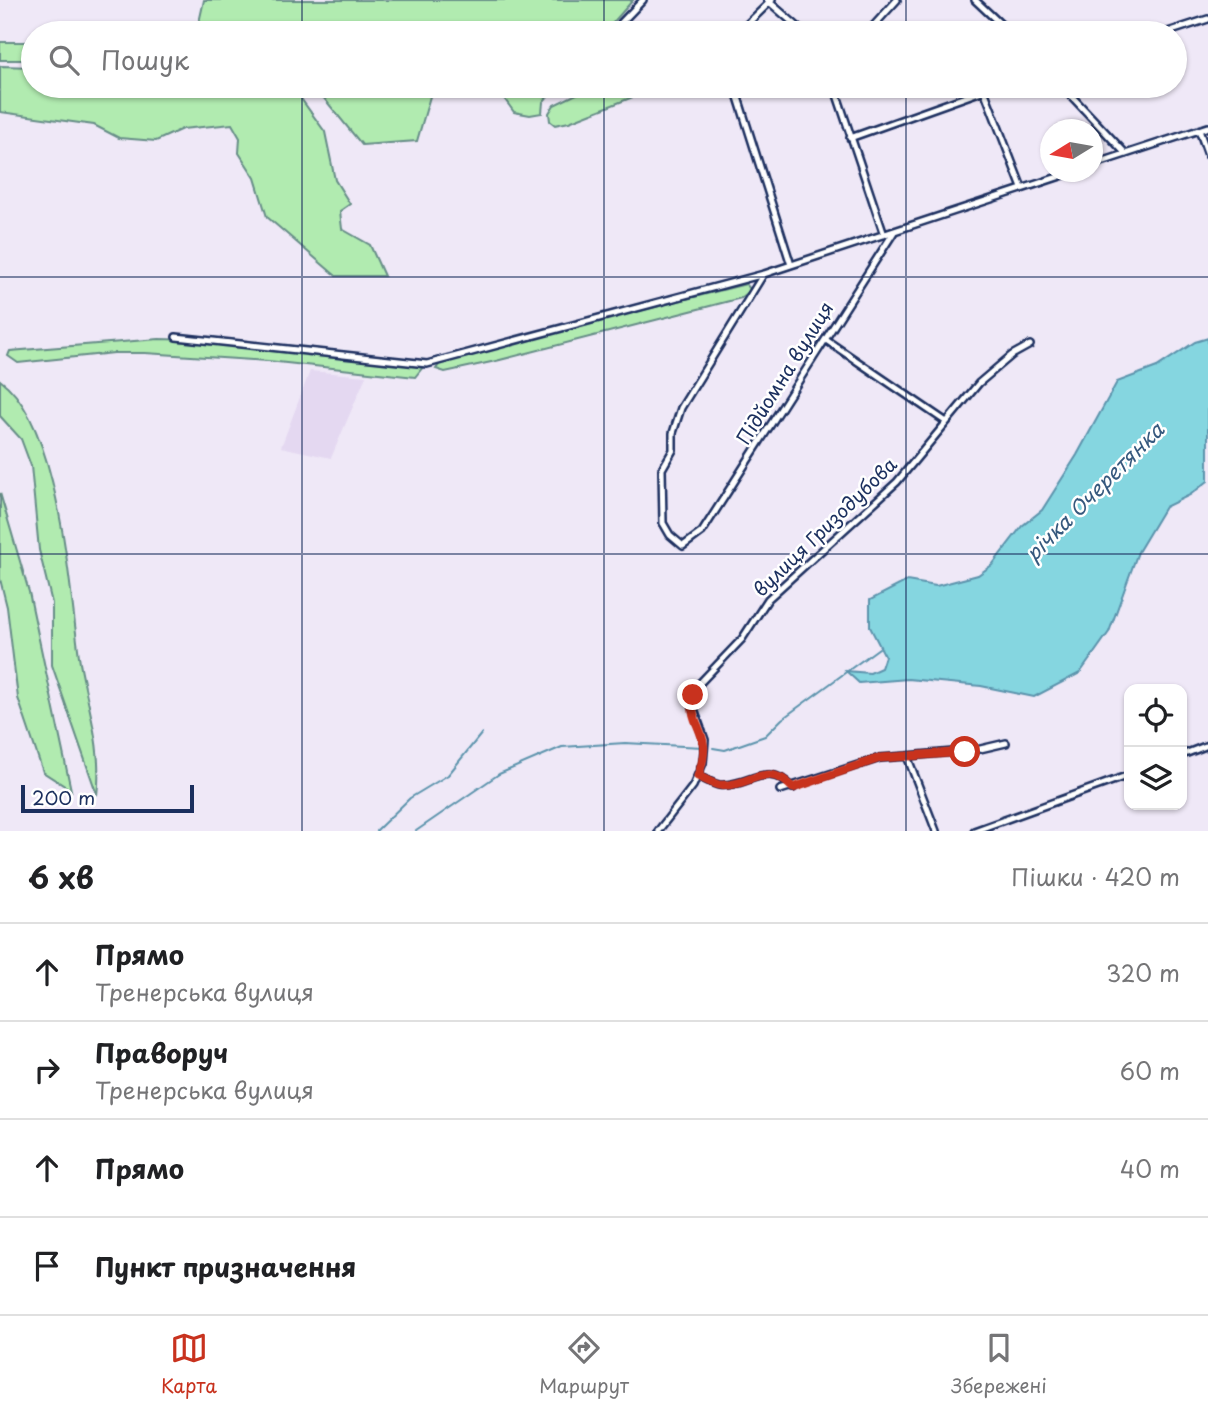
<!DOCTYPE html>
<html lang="uk">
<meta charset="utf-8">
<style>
:root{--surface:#fff;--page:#f6f6f6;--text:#202124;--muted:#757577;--line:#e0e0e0;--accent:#c8321e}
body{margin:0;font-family:"Playpen Sans",sans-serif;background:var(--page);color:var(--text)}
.controls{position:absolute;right:21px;bottom:21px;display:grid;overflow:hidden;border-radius:14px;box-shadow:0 2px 5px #0004}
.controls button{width:63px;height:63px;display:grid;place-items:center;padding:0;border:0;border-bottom:2px solid var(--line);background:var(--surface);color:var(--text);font:35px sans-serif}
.compass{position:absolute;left:1040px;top:119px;width:63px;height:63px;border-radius:50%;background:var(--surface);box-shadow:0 2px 5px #0004;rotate:259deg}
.scale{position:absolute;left:21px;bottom:18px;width:173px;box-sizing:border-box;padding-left:7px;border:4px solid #1b2f5e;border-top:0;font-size:19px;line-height:24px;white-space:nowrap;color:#1b2f5e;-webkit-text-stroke:5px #fff;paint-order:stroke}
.stop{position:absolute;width:21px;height:21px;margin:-16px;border:5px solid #c8321e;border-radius:50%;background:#fff}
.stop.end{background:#c8321e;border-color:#fff;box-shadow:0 2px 7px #0008}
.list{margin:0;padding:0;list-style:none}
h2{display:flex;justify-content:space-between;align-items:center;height:91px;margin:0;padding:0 28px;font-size:30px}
h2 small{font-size:23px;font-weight:400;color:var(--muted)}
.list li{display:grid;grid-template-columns:46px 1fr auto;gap:21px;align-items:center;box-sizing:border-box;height:98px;padding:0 28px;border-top:2px solid var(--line)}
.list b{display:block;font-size:26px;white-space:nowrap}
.list p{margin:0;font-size:23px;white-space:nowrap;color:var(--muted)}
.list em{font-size:23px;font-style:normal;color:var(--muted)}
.icon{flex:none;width:38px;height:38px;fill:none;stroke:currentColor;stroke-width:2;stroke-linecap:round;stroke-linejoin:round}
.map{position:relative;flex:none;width:1208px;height:831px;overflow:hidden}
.search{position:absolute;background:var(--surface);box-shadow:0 2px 5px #0004;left:21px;right:21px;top:21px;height:77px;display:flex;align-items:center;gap:18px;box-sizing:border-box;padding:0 24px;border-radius:38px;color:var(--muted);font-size:26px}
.sheet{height:483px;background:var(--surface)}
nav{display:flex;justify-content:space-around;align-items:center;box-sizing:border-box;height:98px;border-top:2px solid var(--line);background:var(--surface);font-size:19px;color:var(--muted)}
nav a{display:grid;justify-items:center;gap:4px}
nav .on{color:var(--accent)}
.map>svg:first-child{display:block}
</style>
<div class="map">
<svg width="1208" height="831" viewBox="0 0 1208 831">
<rect width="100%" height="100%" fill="#efe8f7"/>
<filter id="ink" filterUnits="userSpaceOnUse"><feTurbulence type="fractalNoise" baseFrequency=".0143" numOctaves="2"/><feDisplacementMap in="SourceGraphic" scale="14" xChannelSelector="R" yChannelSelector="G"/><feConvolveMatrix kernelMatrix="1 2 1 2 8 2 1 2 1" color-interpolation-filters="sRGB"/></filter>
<g filter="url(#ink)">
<path fill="#e4d8f1" d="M310,371L366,376L331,458L281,447Z"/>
<path fill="#b1ebb0" stroke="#668d87" stroke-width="2" d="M204,0H633L604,33H118L123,30L198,27Z
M0,42H33V60H0Z
M0,66L33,67V86H299L302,100L325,132L335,180L350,204L340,211L342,229L370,245L384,276H336L267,217L255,178L239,153L240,138L232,124L182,129L156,141L119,138L94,125L0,112Z
M314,86H433L417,141L362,145Z
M495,86H494H557L543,102L542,113L530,115L514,112Z
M593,86H661L569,122L555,125L550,121L549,113L554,105Z
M746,284L751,290L741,298L496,361L445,372L436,369L442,361Z
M159,339L194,340L423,367L415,377L268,361L145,353H114L18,363L8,356L10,351Z
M0,380C61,424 69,592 80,663C88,707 103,751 97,795L52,665V603L39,550L31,466L21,439L0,416Z
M0,493L29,592L71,790L43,772L18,698L7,607L0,579Z"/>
<path fill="#85d6e0" stroke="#5b93ac" stroke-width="2" d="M1208,338V481L1190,495L1165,507L1138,552L1109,632L1080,673L1034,697L981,686L908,679L859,683L846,671L870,673L881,668L885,656L870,627V600L907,581L936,586L978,575L992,565L1022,526L1042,510L1077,455L1117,382L1157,367L1195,342Z"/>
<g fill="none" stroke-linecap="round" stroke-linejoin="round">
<path stroke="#5b93ac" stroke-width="2" d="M713,748L725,750L765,736L782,719L879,648
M376,831L410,798L448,775L482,733
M416,831L499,774L562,747L625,743L703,747"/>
<defs>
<path id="street" d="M767,0L805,33
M975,0L1010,33
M621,23L643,0
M738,33L772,0
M867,33L897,0
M1165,33L1208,19
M728,86L737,94L791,265
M834,86L884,235
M1062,86L1126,154
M984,90L1022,188
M1199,130L1208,155
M850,138L996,86
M1092,165L1208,127
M763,275L681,408L673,433V450L662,469L663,523L670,535L683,546L702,532L894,232
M176,337L427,364L764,274L1073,172
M826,340L945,421
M1182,755L1208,745
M907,756L976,750L1006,743
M698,776C705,779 713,784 719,785C748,788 766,759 793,788
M780,790L880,758L907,756L936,831
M658,831L693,786L703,763L705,740L692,704L698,685L742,639L768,599L897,482L979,383L1012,355L1030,345
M974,831L1129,775"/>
</defs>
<use href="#street" stroke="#1b2f5e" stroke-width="10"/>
<use href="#street" stroke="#fff" stroke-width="5"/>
</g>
</g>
<g fill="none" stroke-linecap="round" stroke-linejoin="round" filter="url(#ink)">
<path stroke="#c8321e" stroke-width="9" d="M693,695C688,730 715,730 698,776C705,779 713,784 719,785C749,788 766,759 793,788L880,758L965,752"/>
</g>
<path fill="none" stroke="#1b2f5e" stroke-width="2" stroke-opacity="0.55" d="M302,0V33M604,0V33M906,0V33M302,86V831M604,86V831M906,86V831M0,277H1208M0,554H1208"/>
<g text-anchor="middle" stroke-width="5" stroke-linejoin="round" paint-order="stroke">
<g font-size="19" fill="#1b2f5e" stroke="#fff">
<text transform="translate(785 373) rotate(-58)" y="7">Підйомна вулиця</text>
<text transform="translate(825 527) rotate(-44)" y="7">вулиця Гризодубова</text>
</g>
<g font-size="21" font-style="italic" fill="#36597e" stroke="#fff">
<text transform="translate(1095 492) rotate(-45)" y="7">річка Очеретянка</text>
</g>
</g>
</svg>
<div class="controls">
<button><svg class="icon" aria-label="locate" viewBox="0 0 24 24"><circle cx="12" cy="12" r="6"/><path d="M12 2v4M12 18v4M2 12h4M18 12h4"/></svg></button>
<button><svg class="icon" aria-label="layers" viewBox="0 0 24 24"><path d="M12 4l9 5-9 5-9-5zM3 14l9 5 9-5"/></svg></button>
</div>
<svg class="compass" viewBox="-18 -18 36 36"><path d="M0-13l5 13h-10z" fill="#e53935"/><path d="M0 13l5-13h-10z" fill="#757577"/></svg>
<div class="scale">200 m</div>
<div class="stop" style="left:965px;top:752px"></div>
<div class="stop end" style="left:693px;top:695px"></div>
<div class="search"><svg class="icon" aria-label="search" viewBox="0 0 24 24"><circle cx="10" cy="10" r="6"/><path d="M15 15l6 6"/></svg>Пошук</div>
</div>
<section class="sheet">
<h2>6 хв<small>Пішки · 420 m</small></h2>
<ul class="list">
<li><svg class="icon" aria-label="ahead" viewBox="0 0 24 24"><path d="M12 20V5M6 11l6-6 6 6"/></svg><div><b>Прямо</b><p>Тренерська вулиця</p></div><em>320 m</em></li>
<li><svg class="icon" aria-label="right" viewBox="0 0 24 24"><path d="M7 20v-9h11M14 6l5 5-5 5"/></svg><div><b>Праворуч</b><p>Тренерська вулиця</p></div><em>60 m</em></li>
<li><svg class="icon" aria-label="ahead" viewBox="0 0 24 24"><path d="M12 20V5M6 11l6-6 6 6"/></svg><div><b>Прямо</b></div><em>40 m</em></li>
<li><svg class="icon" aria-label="arrive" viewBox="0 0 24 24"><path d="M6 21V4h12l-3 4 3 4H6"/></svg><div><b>Пункт призначення</b></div></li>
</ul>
</section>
<nav>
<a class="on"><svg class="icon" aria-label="map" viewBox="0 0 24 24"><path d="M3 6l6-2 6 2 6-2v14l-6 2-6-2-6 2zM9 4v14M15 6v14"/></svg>Карта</a>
<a><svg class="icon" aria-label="directions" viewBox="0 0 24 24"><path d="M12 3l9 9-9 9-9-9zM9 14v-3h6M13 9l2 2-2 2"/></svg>Маршрут</a>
<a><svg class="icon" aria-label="saved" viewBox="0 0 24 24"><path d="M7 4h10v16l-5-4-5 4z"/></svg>Збережені</a>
</nav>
